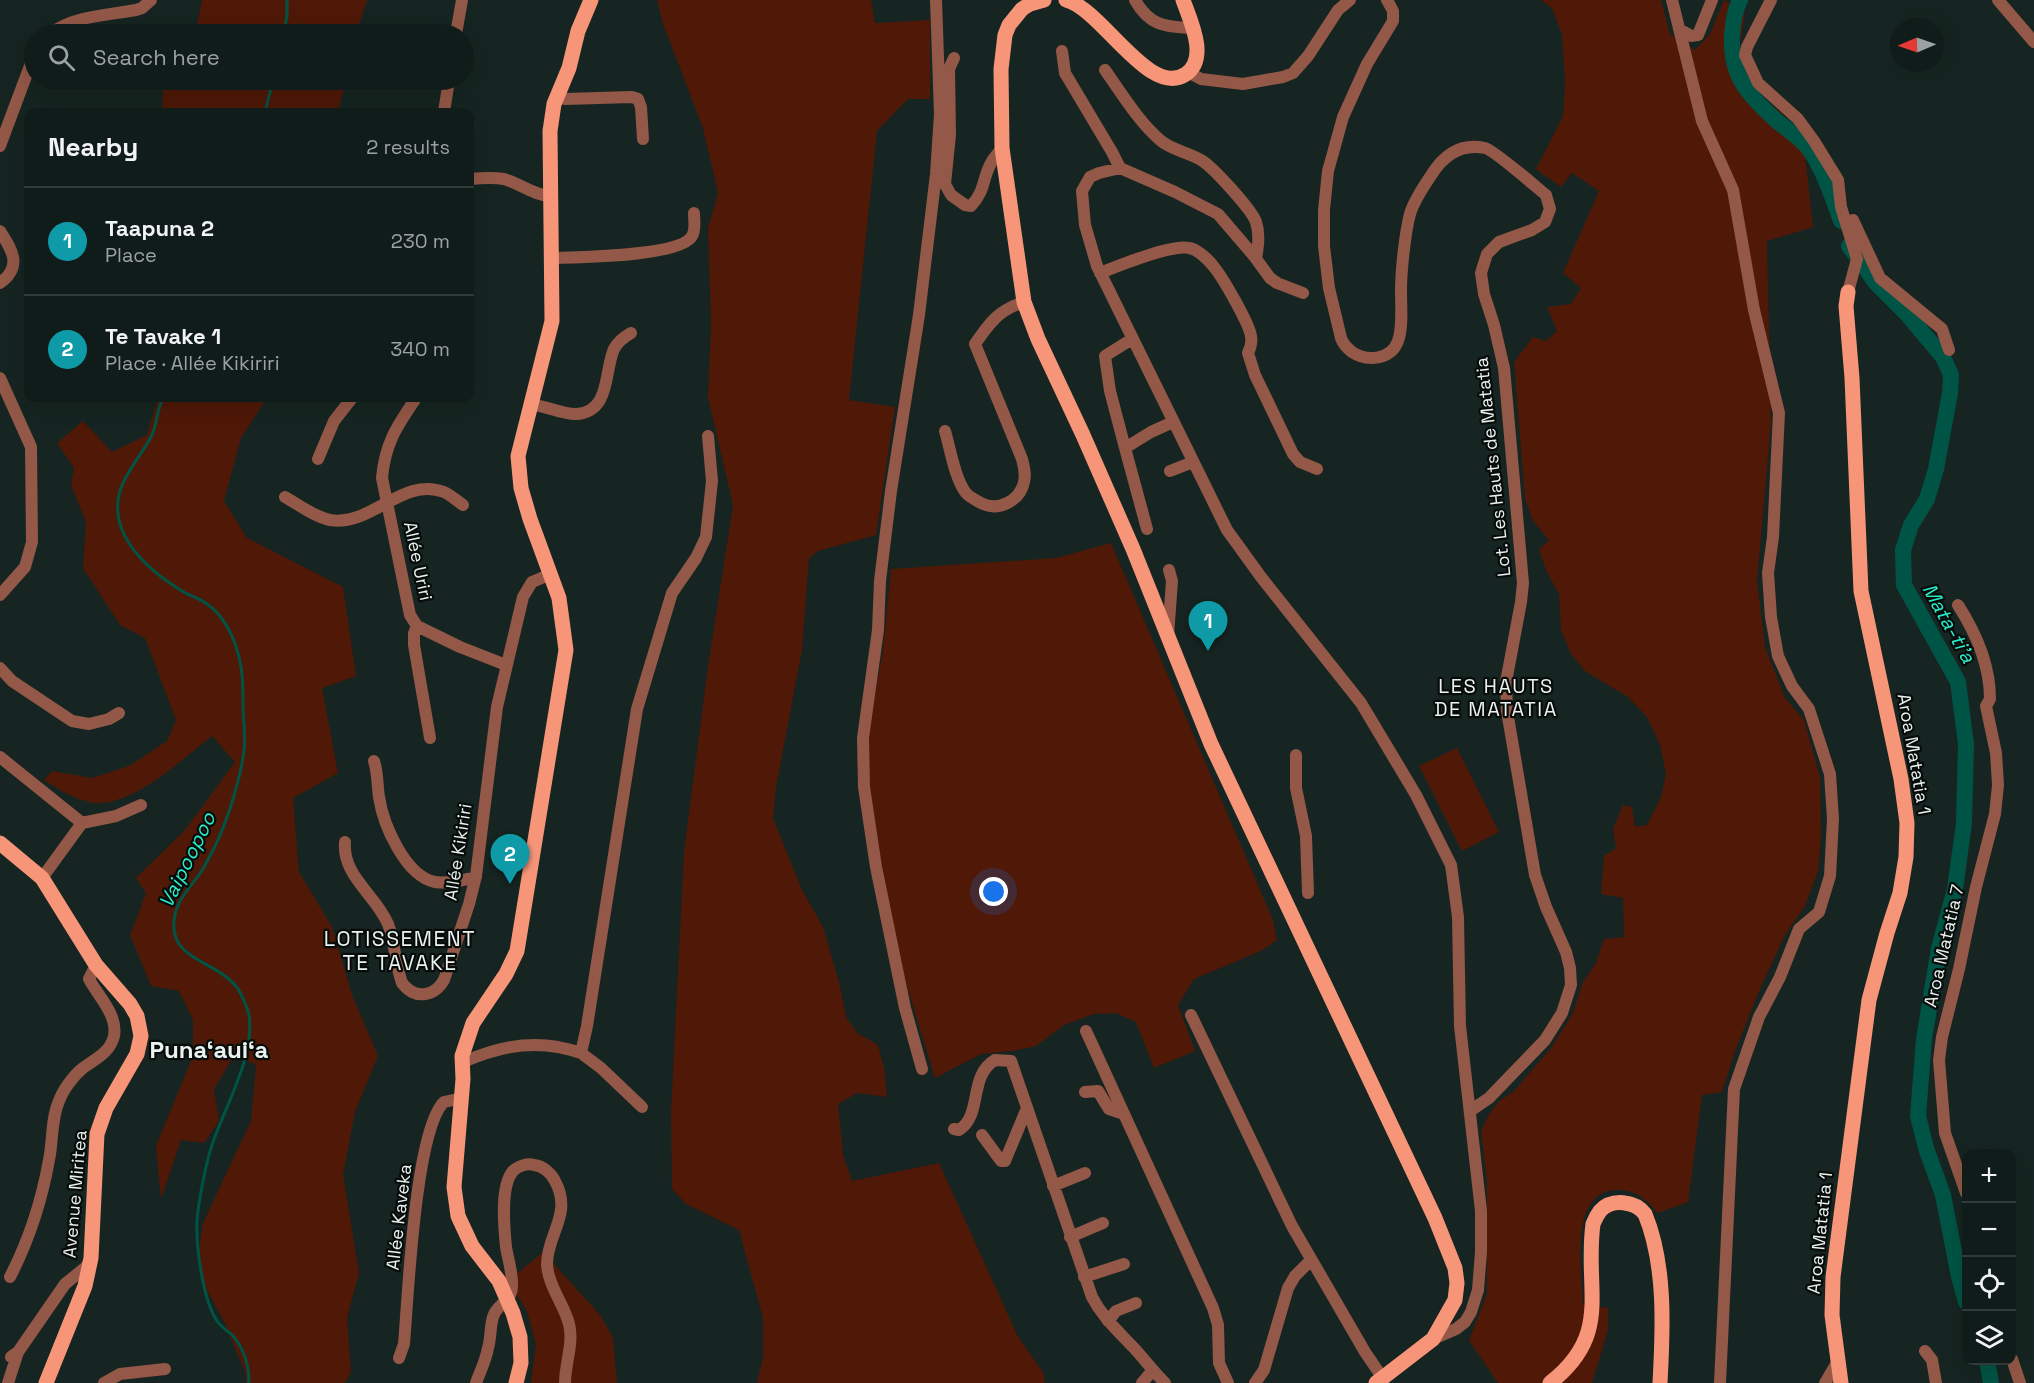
<!DOCTYPE html>
<meta charset="utf-8">
<style>
:root{--surface:#101c19;--page:#1e2926;--text:#f1f3f6;--muted:#9ca1a2;--line:#303a38;--accent:#f39f86}
body{margin:0;font-family:"Space Grotesk",sans-serif;background:var(--page);color:var(--text)}
.controls{position:absolute;right:18px;bottom:18px;display:grid;overflow:hidden;border-radius:12px;box-shadow:0 6px 24px #0002}
.controls button{width:54px;height:54px;display:grid;place-items:center;padding:0;border:0;border-bottom:2px solid var(--line);background:var(--surface);color:var(--text);font:30px sans-serif}
.compass{position:absolute;left:1890px;top:18px;width:54px;height:54px;border-radius:50%;background:var(--surface);box-shadow:0 6px 24px #0002;rotate:268deg}
.you{position:absolute;left:994px;top:892px;width:21px;height:21px;margin:-15px;border:4px solid #fff;border-radius:50%;background:#1a73e8;box-shadow:0 0 0 9px #1a73e833}
.badge{display:grid;place-items:center;width:39px;height:39px;border-radius:50%;background:var(--accent);color:#fff;font-size:20px;font-weight:700}
.pin{position:absolute;translate:-50% -50px;filter:drop-shadow(0 2px 3px #0008)}
.pin::after{content:'';position:absolute;top:32px;width:21px;height:18px;background:inherit;clip-path:polygon(0 0,100% 0,50% 100%)}
.list{margin:0;padding:0;list-style:none}
h2{display:flex;justify-content:space-between;align-items:center;height:78px;margin:0;padding:0 24px;font-size:26px}
h2 small{font-size:20px;font-weight:400;color:var(--muted)}
.list li{display:grid;grid-template-columns:39px 1fr auto;gap:18px;align-items:center;box-sizing:border-box;height:108px;padding:0 24px;border-top:2px solid var(--line)}
.list b{display:block;font-size:22px;white-space:nowrap}
.list p{margin:0;font-size:20px;white-space:nowrap;color:var(--muted)}
.list em{font-size:20px;font-style:normal;color:var(--muted)}
.icon{flex:none;width:33px;height:33px;fill:none;stroke:currentColor;stroke-width:2;stroke-linecap:round;stroke-linejoin:round}
.map{position:relative;flex:none;width:2034px;height:1383px;overflow:hidden}
.search{position:absolute;background:var(--surface);box-shadow:0 6px 24px #0002;left:24px;top:24px;width:450px;height:66px;display:flex;align-items:center;gap:15px;box-sizing:border-box;padding:0 21px;border-radius:33px;color:var(--muted);font-size:22px}
.panel{position:absolute;background:var(--surface);box-shadow:0 6px 24px #0002;left:24px;top:108px;width:450px;height:294px;border-radius:12px}
.map>svg:first-child{display:block}
</style>
<div class="map">
<svg width="2034" height="1383" viewBox="0 0 2034 1383">
<rect width="100%" height="100%" fill="#162521"/>
<path fill="#4f1807" d="M202,0H367L356,34H206L196,29Z
M657,0H871L875,23L930,20V99H908L877,131L849,400L895,407L876,535L818,551L809,558L802,650L776,787L773,818L802,890L823,927L840,986L846,1017L857,1033L878,1045L884,1068L887,1097L857,1093L838,1104L843,1155L852,1181L939,1163L1018,1337L1043,1372L1045,1383H757L763,1357V1318L739,1230L686,1204L672,1189L671,1112L684,852L708,666L733,505L708,398L711,322L708,228L718,193L703,128L663,24Z
M1541,0H1661L1670,34L1695,50L1710,34L1724,0L1745,12L1738,57L1741,68L1757,93L1779,111L1803,137L1813,227L1767,241L1771,423L1757,581L1765,647L1785,698L1804,720L1820,777L1821,836L1818,871L1805,906L1786,933L1760,989L1735,1051L1722,1092L1702,1095L1688,1202L1658,1213C1646,1199 1635,1189 1616,1190C1568,1192 1582,1273 1583,1305L1608,1308V1330L1592,1383H1498L1469,1340L1487,1294V1181L1481,1131L1488,1116L1499,1101L1513,1092L1551,1048L1573,1013L1583,982L1596,963L1604,939L1624,937L1623,898L1601,894L1604,856L1616,848L1613,829L1623,805L1632,807L1635,827L1647,825L1661,797L1666,774L1660,745L1647,717L1628,697L1585,671L1571,654L1561,630L1559,594L1546,570L1539,549L1549,540L1533,521L1525,499L1514,362L1533,337L1546,341L1557,331L1547,307L1571,304L1581,288L1563,273L1599,191L1572,173L1561,187L1536,169L1563,116L1565,82L1562,35L1552,8Z
M174,80H346L338,112H162L163,89Z
M158,398H267L241,438L224,501L247,538L343,587L356,676L322,688L338,773L293,798L299,872L332,927L352,995L378,1056L355,1112L343,1175L359,1273L347,1318L351,1372L345,1383H246L245,1372L224,1321L204,1285L199,1248L203,1223L251,1121L256,1065L235,1054L214,1089L219,1121L204,1143L181,1140L161,1199L156,1146L193,1056V1020L179,991L151,986L130,935L146,893L136,878L185,830L235,762L212,736C184,758 132,807 94,803C75,800 60,790 44,780L52,771L92,778L129,766L167,741L176,720L145,638L120,625L83,568L86,522L71,485L74,468L57,443L83,421L112,452L147,435Z
M1111,543L1273,920L1277,940L1261,951L1194,979L1178,1005L1195,1051L1154,1068L1136,1022L1116,1013L1094,1014L1064,1025L1036,1046L1012,1051L981,1054L935,1078L907,986L887,901L869,781L867,739L883,651L891,569L1056,558Z
M1457,748L1499,832L1462,851L1419,766Z
M543,1252L601,1316L613,1338L617,1383H531L536,1345L527,1311L508,1281Z"/>
<g fill="none" stroke-linecap="round" stroke-linejoin="round">
<path stroke="#005445" stroke-width="3" d="M283,34L287,17V0
M265,112L273,80
M163,398C157,409 157,424 152,435C143,452 131,466 123,483C102,530 146,569 182,591C190,596 199,598 207,604C222,614 232,633 237,650C243,668 243,687 243,706C243,720 246,736 244,751C240,781 226,826 212,852C208,859 205,866 201,872C190,888 176,900 174,921C170,958 212,961 232,982C239,988 245,1002 248,1011C258,1051 225,1106 212,1145C206,1163 198,1203 197,1222C196,1248 203,1300 217,1321C221,1327 228,1331 233,1336C245,1350 249,1365 249,1383"/>
<path stroke="#005445" stroke-width="16" d="M1740,0C1734,12 1733,23 1732,36C1730,77 1749,96 1778,122C1788,130 1802,139 1809,149C1823,168 1833,199 1841,221
M1849,246L1876,283L1907,314L1943,357L1951,375L1950,393L1936,469L1927,499L1911,525L1903,550L1904,585L1958,682L1966,744L1964,823L1955,889L1939,948L1924,1039L1918,1116L1926,1148L1943,1195L1959,1277L1966,1302
M1987,1360L1991,1383"/>
<path stroke="#935847" stroke-width="12" d="M1135,0C1149,25 1164,27 1192,28
M1387,0L1393,11V21L1367,64L1343,117L1328,171L1324,210V246L1329,288L1341,338C1343,344 1347,348 1352,352C1367,362 1391,360 1398,341C1403,327 1401,307 1401,291C1401,271 1405,233 1410,214C1414,200 1424,186 1432,174C1444,155 1461,143 1485,148C1494,150 1536,187 1546,195L1550,209L1545,222L1532,230L1499,242L1487,254L1481,273L1484,294L1494,325L1504,368L1523,583L1521,602L1506,682L1507,711L1535,875L1546,907L1566,952L1570,968L1571,985L1562,1013L1545,1040L1489,1098L1470,1111
M1672,0L1702,121L1733,190L1754,310L1779,413L1773,537L1768,573L1771,617L1778,656L1792,686L1809,709L1830,774L1833,819L1830,876L1819,912L1799,929L1780,977L1759,1017L1734,1089L1720,1383
M1771,0L1747,47L1745,55L1758,83L1798,119L1814,141L1838,180L1841,207L1857,259L1848,292
M1998,0L2034,42
M1679,29L1691,36L1698,35L1712,0
M50,34C73,16 108,15 136,10L142,8L151,0
M456,34L462,0
M1062,51L1065,73L1112,152L1120,168
M954,58L949,69L950,135L945,184L951,195L965,205L971,206C985,191 982,181 990,165C992,159 998,154 1002,148
M1105,70C1122,94 1138,121 1160,140C1171,150 1188,152 1201,160C1213,167 1252,210 1256,222C1260,234 1258,247 1256,259
M1188,72L1201,79L1243,84L1283,77L1293,73L1308,56L1338,10L1350,0
M557,97L565,99L632,97L638,99L641,107L643,139
M444,112L449,80
M0,146L34,55
M470,179C481,178 493,177 504,179C521,184 533,195 550,196
M1853,220L1880,278L1942,329L1949,350
M0,231C12,250 23,266 0,283
M551,258C576,257 680,257 692,236C696,230 694,220 694,213
M1100,273C1118,266 1171,244 1189,248C1197,249 1209,260 1214,267C1223,278 1249,323 1251,336C1252,342 1251,347 1248,353L1255,375L1293,454L1300,462L1317,469
M1303,293L1277,283L1270,278L1254,256L1218,214L1175,192L1120,168L1099,173L1090,177L1082,191L1085,225L1097,266L1227,530L1261,577L1361,703L1416,795L1451,865L1458,917L1460,1026L1481,1211V1252L1478,1290L1471,1312L1465,1322L1456,1329L1433,1339
M0,378L31,447L32,542L25,567L0,595
M416,398C397,426 385,443 382,478L410,615L417,626L414,633V645L430,738
M531,405C546,405 562,415 577,414C611,411 604,371 614,349C618,341 624,337 631,333
M945,431C950,448 955,479 966,493C969,497 976,500 981,503C998,512 1020,501 1024,482C1026,474 1024,467 1022,459L975,344C990,322 999,310 1024,302
M1125,448L1110,391L1105,356L1132,339
M318,459L334,421L352,398
M1170,471L1193,462
M285,497C299,505 315,517 330,520C371,527 403,476 444,492C451,495 457,501 463,505
M1147,529L1125,448L1151,432L1173,422
M1958,605C1976,633 1990,666 1990,699L1986,706L1996,753L1998,785L1995,814L1976,887L1959,969L1942,1037L1939,1060L1945,1133L1966,1193
M417,626L460,647L506,665
M1168,636L1172,581L1169,570
M0,668L12,681L72,721L89,724L109,719L119,713
M1296,755V788L1306,836L1308,893
M0,757L82,823L42,878
M374,761C378,773 377,784 379,797C383,824 405,876 435,882C449,884 462,880 476,877
M82,823L116,816L141,805
M345,842C342,876 376,895 388,924C395,942 395,964 402,983C415,1000 434,997 444,980L469,904L476,876L497,707L523,597L532,582L551,574
M1191,1015L1292,1226L1365,1352L1382,1377
M1086,1031L1213,1308L1218,1325L1219,1363L1228,1383
M581,1053L601,1068L642,1107
M463,1062C494,1049 523,1041 558,1047C566,1049 573,1050 581,1053L587,1026L637,709L672,593L696,558L706,537L712,481L708,436
M922,1069L905,1008L876,867L864,787L863,738L878,630L880,581L891,491L919,315L936,174L940,114L936,0
M1085,1092L1098,1091L1109,1109L1124,1114
M954,1129L959,1130C983,1115 968,1076 995,1060L1011,1061L1092,1297C1103,1318 1118,1331 1134,1348C1145,1360 1154,1372 1165,1383
M982,1135L1001,1161H1005L1027,1108
M1053,1186L1085,1173
M1070,1237L1103,1223
M10,1277C28,1242 42,1199 49,1160C53,1141 51,1119 59,1101C63,1090 73,1076 83,1068C95,1059 110,1053 114,1036C118,1015 98,996 89,979L96,965
M1084,1277L1124,1264
M1108,1321L1116,1311L1136,1303
M1925,1351L1932,1360L1936,1383
M11,1357L18,1352L65,1284L86,1267L91,1259
M399,1358L404,1344C408,1298 415,1130 444,1102L462,1098
M2012,1359L2020,1383
M8,1383L18,1352
M104,1383L120,1374L165,1369
M476,1383C480,1372 486,1360 488,1348C491,1338 490,1327 493,1317C497,1302 513,1304 512,1283C512,1271 508,1259 506,1247C504,1227 500,1186 513,1171C518,1166 527,1163 534,1165C543,1166 551,1173 555,1181C573,1214 547,1234 547,1264C548,1286 564,1304 569,1324C574,1343 565,1363 565,1383
M1142,1383L1152,1371
M1255,1383L1264,1370L1288,1288L1295,1276L1311,1260
M1825,1383L1838,1361"/>
<path stroke="#f79579" stroke-width="15" d="M1044,0L1030,4L1022,9L1009,25L1005,35L1001,69L1002,148L1024,302L1038,339L1083,435L1133,549L1211,744L1435,1218L1455,1268L1457,1283L1455,1300L1433,1339L1376,1383
M1066,0C1102,9 1149,99 1186,74C1209,58 1190,20 1183,0
M0,843L42,878L96,965L130,1004L137,1016L141,1036L137,1054L106,1108L97,1134L91,1258L85,1286L46,1383
M516,1383L521,1363L520,1337L513,1313L499,1281L472,1246L458,1216L454,1187L463,1079L462,1056L473,1023L506,974L517,951L566,650L559,598L530,519L521,488L518,456L552,321L550,131L554,104L569,68L578,31L591,0
M1550,1383C1613,1334 1584,1290 1593,1224C1595,1219 1597,1215 1600,1211C1612,1198 1635,1201 1645,1214C1666,1265 1663,1329 1660,1383
M1841,1383L1832,1315L1833,1277L1869,1000L1887,933L1900,893L1906,857L1907,823L1901,779L1861,591L1852,378L1846,306L1848,292"/>
</g>
<g text-anchor="middle" stroke-width="4.5" stroke-linejoin="round" paint-order="stroke">
<g font-size="18" fill="#e9f2ef" stroke="#070c0b">
<text transform="translate(1493 467) rotate(-96)" y="6">Lot. Les Hauts de Matatia</text>
<text transform="translate(418 561) rotate(78)" y="6">Allée Uriri</text>
<text transform="translate(1914 754) rotate(80)" y="6">Aroa Matatia 1</text>
<text transform="translate(458 852) rotate(-81)" y="6">Allée Kikiriri</text>
<text transform="translate(1944 946) rotate(-77)" y="6">Aroa Matatia 7</text>
<text transform="translate(75 1194) rotate(-85)" y="6">Avenue Miritea</text>
<text transform="translate(399 1217) rotate(-83)" y="6">Allée Kaveka</text>
<text transform="translate(1820 1233) rotate(-84)" y="6">Aroa Matatia 1</text>
</g>
<g font-size="20" font-style="italic" fill="#28efca" stroke="#070c0b">
<text transform="translate(1949 623) rotate(61)" y="7">Mata-ti'a</text>
<text transform="translate(187 860) rotate(-64)" y="7">Vaipoopoo</text>
</g>
<g font-size="20" letter-spacing="1.5" fill="#e9f2ef" stroke="#070c0b">
<text x="1496" y="693">LES HAUTS<tspan x="1496" dy="23">DE MATATIA</tspan></text>
</g>
<g font-size="21" letter-spacing="1.5" fill="#e9f2ef" stroke="#070c0b">
<text x="400" y="946">LOTISSEMENT<tspan x="400" dy="24">TE TAVAKE</tspan></text>
</g>
<g font-size="24" font-weight="bold" fill="#e9f2ef" stroke="#070c0b">
<text x="209" y="1058">Punaʻauiʻa</text>
</g>
</g>
</svg>
<div class="controls">
<button>+</button>
<button>−</button>
<button><svg class="icon" aria-label="locate" viewBox="0 0 24 24"><circle cx="12" cy="12" r="6"/><path d="M12 2v4M12 18v4M2 12h4M18 12h4"/></svg></button>
<button><svg class="icon" aria-label="layers" viewBox="0 0 24 24"><path d="M12 4l9 5-9 5-9-5zM3 14l9 5 9-5"/></svg></button>
</div>
<svg class="compass" viewBox="-18 -18 36 36"><path d="M0-13l5 13h-10z" fill="#e53935"/><path d="M0 13l5-13h-10z" fill="#9ca1a2"/></svg>
<div class="you"></div>
<div class="pin badge" style="left:1208px;top:651px;background:#0f9aa8">1</div>
<div class="pin badge" style="left:510px;top:884px;background:#0f9aa8">2</div>
<div class="search"><svg class="icon" aria-label="search" viewBox="0 0 24 24"><circle cx="10" cy="10" r="6"/><path d="M15 15l6 6"/></svg>Search here</div>
<section class="panel">
<h2>Nearby<small>2 results</small></h2>
<ul class="list">
<li><span class="badge" style="background:#0f9aa8">1</span><div><b>Taapuna 2</b><p>Place</p></div><em>230 m</em></li>
<li><span class="badge" style="background:#0f9aa8">2</span><div><b>Te Tavake 1</b><p>Place · Allée Kikiriri</p></div><em>340 m</em></li>
</ul>
</section>
</div>
